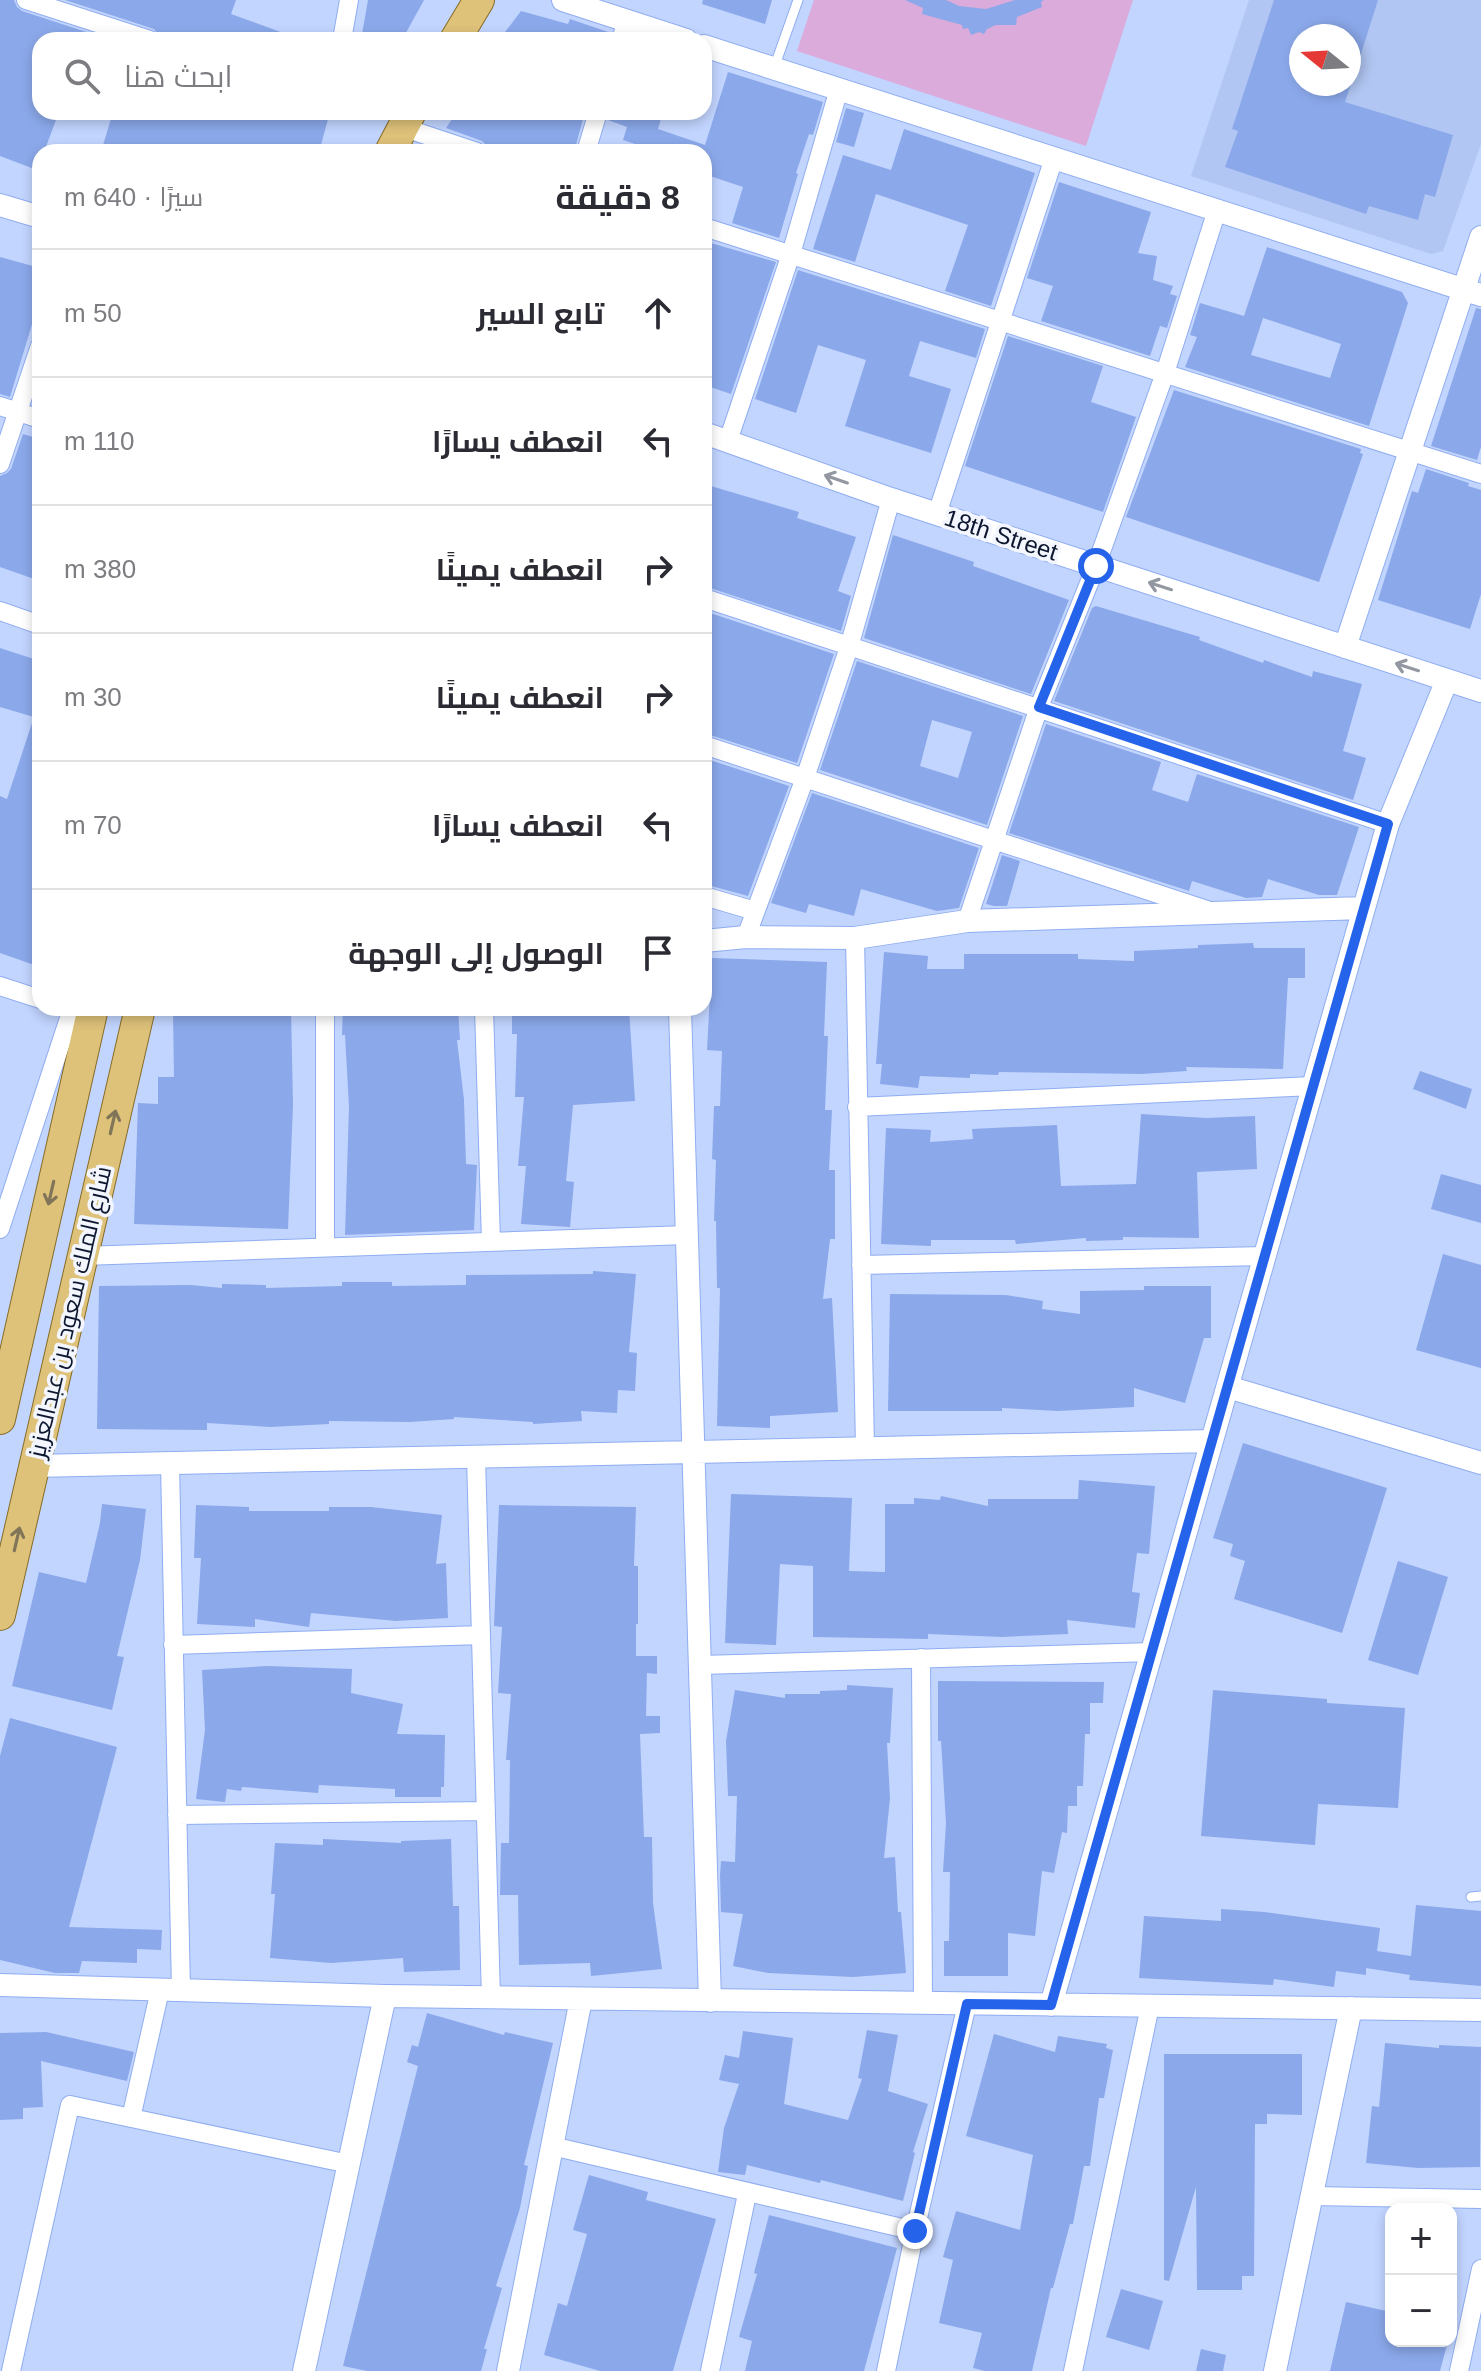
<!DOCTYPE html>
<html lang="ar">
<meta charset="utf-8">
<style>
:root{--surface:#fff;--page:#f2f2f3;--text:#2b2b33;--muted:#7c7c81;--line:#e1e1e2}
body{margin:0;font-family:Arial,Cairo,sans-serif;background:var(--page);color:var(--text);direction:rtl}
.controls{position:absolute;right:24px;bottom:24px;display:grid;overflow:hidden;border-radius:16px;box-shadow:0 4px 12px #0003}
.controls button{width:72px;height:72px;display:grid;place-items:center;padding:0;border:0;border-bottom:2px solid var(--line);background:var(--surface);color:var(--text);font:40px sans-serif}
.compass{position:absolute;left:1289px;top:24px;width:72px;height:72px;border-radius:50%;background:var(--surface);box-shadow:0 4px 12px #0003;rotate:288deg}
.stop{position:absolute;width:24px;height:24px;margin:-18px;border:6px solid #2563eb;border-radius:50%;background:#fff}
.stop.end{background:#2563eb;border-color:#fff;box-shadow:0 2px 8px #0008}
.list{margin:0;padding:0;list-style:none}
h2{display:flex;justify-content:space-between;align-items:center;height:104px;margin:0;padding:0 32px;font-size:34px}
h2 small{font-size:26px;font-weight:400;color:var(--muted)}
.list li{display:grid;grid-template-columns:52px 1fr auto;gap:24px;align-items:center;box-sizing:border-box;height:128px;padding:0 32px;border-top:2px solid var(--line)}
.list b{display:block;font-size:30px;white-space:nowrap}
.list em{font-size:26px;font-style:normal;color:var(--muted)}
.icon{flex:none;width:44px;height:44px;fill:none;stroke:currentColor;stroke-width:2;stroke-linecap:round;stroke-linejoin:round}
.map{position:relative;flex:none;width:1481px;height:2371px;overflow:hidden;direction:ltr}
.search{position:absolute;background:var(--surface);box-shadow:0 4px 12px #0003;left:32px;top:32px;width:680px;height:88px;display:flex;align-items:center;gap:20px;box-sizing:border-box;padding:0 28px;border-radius:24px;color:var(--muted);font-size:30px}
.panel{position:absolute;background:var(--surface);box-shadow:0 4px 12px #0003;left:32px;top:144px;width:680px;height:872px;border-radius:24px;direction:rtl}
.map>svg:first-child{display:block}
</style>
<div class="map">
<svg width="1481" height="2371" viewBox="0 0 1481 2371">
<rect width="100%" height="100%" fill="#c2d5ff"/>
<path fill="#b1c6f2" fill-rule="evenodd" d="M1249,0H1481V144L1443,251L1431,254L1191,176ZM1301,36H1349V84H1301Z"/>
<path fill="#daabdb" d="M814,0H1133L1086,146L797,51Z"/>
<path fill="#8ba8ea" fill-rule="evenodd" d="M0,0H14L17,7L22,11L111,40H40V112H59L44,152H40L37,170L0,156Z
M65,0H236L231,14L297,38V40H179L162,34V39L154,29Z
M368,0H424L402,40H361Z
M703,0H772L765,24L702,4Z
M905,0H946L959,6L986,9L1015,0H1044L1041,2L1042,7L1017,17L1016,25H996L987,29L984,34L979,32L971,35L968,28L963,29L962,25L922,14L923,8Z
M1274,0H1378L1353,79H1349V36H1301V84H1351L1345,102L1453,135L1435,197L1425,194L1418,220L1369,206L1366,214L1225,167L1238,131L1232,129Z
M521,11L568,24L570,19L611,33L609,40H499Z
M728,72L823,102L813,135L809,134L796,173L798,174L779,238L732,223L743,187L704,174V152H659L623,140L627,127L608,120L610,112H663L658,129L705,145Z
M846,108L864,113L854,147L836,142Z
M113,112H330L319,152H101Z
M457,112H585L574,152H489L486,145L482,141L446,128Z
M904,129L1035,173L991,306L945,291L968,225L876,194L855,262L813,249L843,155L891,170Z
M1059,182L1151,212L1138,253L1157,256L1153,280L1173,286L1170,294L1177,296L1167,328L1160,326L1150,356L1041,321L1053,286L1027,278Z
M704,241L776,262L731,394L704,385Z
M1267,247L1402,292L1408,303L1369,426L1185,367L1197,337L1190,335L1200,303L1244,316ZM1263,318L1341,344L1330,378L1251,355Z
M0,257L40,268V298L10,397L0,394Z
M798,270L985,329L976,358L920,341L909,376L951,389L931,453L845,426L866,360L818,345L796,413L755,399Z
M1476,308L1481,309V447L1477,460L1431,446Z
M1008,336L1103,366L1091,402L1136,417L1103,512L965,466Z
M1174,390L1361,449L1360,453L1363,454L1319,582L1126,517Z
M23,434L40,439V581L0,567V476L7,473L11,469Z
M1426,469L1469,483L1468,486L1481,490V594L1470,629L1378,600L1412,491L1418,493Z
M704,484L799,512L797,518L856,537L838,591L851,596L841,631L704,586Z
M893,535L974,562L973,566L1069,600L1031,694L864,638Z
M1096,606L1200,637L1199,640L1263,663L1264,660L1312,677L1313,671L1362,684L1343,751L1366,758L1353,800L1054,701L1092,608Z
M704,611L834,654L797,763L704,733Z
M0,648L40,661V967L0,953V796L7,799L34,717L0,707Z
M857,661L1023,716L987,825L820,770ZM932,720L972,732L958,778L920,766Z
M1046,724L1161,762L1152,790L1188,802L1197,774L1359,827L1337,895H1319L1268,879L1262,897L1246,898L1192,881L1189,891L1009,833Z
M704,758L789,786L748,896L704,884Z
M812,793L979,848L959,908L937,911L861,889L854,916L809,904L806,913L771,903Z
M1002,855L1020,861L1007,906H994L986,904Z
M1253,943L1254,948H1305V978H1288L1283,1069L1186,1067L1187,1071L1142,1074L999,1072L998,1075L970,1074V1078L920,1076L918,1088L880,1084L882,1064H876L884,952L928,956L927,969H964V954H1078V959L1134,961V951L1198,948V945Z
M712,958L827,962L824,1036H828L825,1110H832L829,1170H835V1239H830L823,1299L832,1298L838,1412L770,1416V1428L717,1426L720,1288H717L716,1221H714L716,1160L712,1159L714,1106H720L722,1051L707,1050Z
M173,1008H291L293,1105L288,1229L134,1224L138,1103L158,1104V1077H174Z
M343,1008H458L460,1040H457L464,1100L466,1164L477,1165L474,1230L345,1235L349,1107L345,1035H342Z
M512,1008H629L635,1101L573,1105L566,1181L574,1182L570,1227L521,1224L526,1166H518L524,1097H515L517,1034H512Z
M1420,1071L1472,1089L1466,1109L1413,1089Z
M1141,1114L1206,1118L1255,1116L1257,1169L1197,1172L1199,1238L1123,1237V1240L1086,1241V1238L1016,1244L1015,1240H931V1246L881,1244L886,1128L931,1130L930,1142L973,1139L972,1129L1057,1125L1061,1186L1136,1184Z
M1441,1174L1481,1185V1223L1431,1209Z
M1443,1254L1481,1265V1368L1416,1350Z
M593,1271L636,1274L629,1352L637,1353L635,1391L618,1390L617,1413L581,1411L582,1421L533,1424V1422L454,1417V1419L410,1422L329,1421V1424L270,1427L207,1423V1430L97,1429L99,1286L191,1285L222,1288V1284L266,1285V1288L342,1286V1282H392V1286L466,1285V1275L593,1274Z
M1144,1286H1211V1338H1204L1185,1403L1134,1388V1407L1058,1411L1002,1408V1411H888L890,1294L1006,1295L1043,1301L1042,1309L1080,1314V1291L1144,1290Z
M1243,1443L1387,1488L1342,1633L1234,1599L1245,1561L1230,1556L1233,1544L1213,1538Z
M1079,1480L1155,1486L1149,1554L1137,1553L1132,1592L1140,1593L1135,1628L1067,1620L1068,1634L1002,1637L928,1634V1639L813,1637V1566L780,1564L776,1645L725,1643L731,1494L852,1498L849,1571L885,1572V1504H914V1498L940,1500L941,1496L988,1506V1499H1078Z
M102,1504L146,1509L140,1560L117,1656L124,1657L112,1710L12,1686L39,1572L86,1583L100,1523Z
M196,1505L249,1507V1511H329V1507H371L442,1515L436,1564L446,1563L448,1618L396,1621L311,1613L309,1627L255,1619V1627L197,1624L201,1558H194Z
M499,1505L636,1507L634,1566H638V1624H636V1656H657V1674L647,1673L646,1716H660V1733L640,1734L644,1837H652L653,1903L662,1969L591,1976L590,1963L519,1965L518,1895H500L501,1843H509L510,1760H506L511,1694L498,1693L502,1627L494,1626Z
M1398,1561L1448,1577L1418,1675L1368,1660Z
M267,1666L352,1669L351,1693L403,1704L397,1734L445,1735L444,1787H441V1797H395V1789L319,1785L318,1793L242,1787L241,1791L227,1789L225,1802L196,1799L205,1730L202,1670Z
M938,1681L1104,1682L1103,1703H1090V1734H1085L1083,1786H1077V1806H1068L1067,1833L1062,1832L1054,1873L1042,1871L1035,1936L1008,1933V1976H944V1941H949L950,1872H943L946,1823L941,1741H938Z
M847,1685L893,1688L890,1743H887L890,1798L884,1858L895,1857L898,1912H901L906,1973L853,1977L768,1973L733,1966L743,1914L721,1912L720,1876L721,1861L735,1862L737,1796H728L726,1741L735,1690L785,1698V1694H820V1691L847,1690Z
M1213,1690L1327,1699V1703L1405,1708L1398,1808L1318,1804L1315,1845L1201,1836Z
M10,1718L117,1747L69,1927L162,1930L161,1950L137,1949V1963L82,1961L79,1973H55L0,1960V1756Z
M323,1839L401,1843V1841L451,1839L453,1906H459L460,1970L404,1972L403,1958L331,1963L270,1958L275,1894H271L275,1843L323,1845Z
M1416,1905L1481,1911V1986L1409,1980L1410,1975L1366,1968V1975L1336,1971L1334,1987L1274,1979L1273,1985L1139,1978L1144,1916L1221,1921V1909L1264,1912L1380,1928L1377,1951L1411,1956Z
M427,2013L504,2035L505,2032L553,2043L524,2165L528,2166L520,2208L496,2286L502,2288L484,2349H487L481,2371H367L343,2366L418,2066L407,2062L412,2045L418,2047Z
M867,2030L898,2035L888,2091L928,2104L913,2152L915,2153L903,2201L821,2180L820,2183L747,2165L745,2175L718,2172L724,2128L739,2084L719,2080L725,2055L739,2058L743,2031L793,2038L784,2104L848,2120L862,2079L858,2078Z
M46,2032L134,2052L127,2081L41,2061L43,2107L23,2108V2119L0,2120V2033Z
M994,2034L1055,2052L1058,2036L1107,2044L1106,2048L1113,2050L1104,2098H1099L1090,2166H1084L1073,2224H1070L1053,2288H1051L1032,2371H985L973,2368L982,2333L939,2323L953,2260L943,2257L956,2211L1020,2230L1033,2155L966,2136Z
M1385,2043L1439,2048V2045L1481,2047L1480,2167L1418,2168L1366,2163L1372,2106L1379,2107Z
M1164,2054H1302V2115L1267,2114V2124H1255L1254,2276H1242V2290H1197L1196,2187L1169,2281L1164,2280Z
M589,2175L648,2192L646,2200L716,2219L673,2371H600L544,2355L558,2303L567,2306L587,2234L573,2230Z
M769,2215L897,2248L864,2371H745L752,2341L739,2337L757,2274L754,2273Z
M1121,2289L1163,2301L1149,2350L1106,2337Z
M1346,2302L1391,2312V2341H1448L1440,2371H1330Z
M1201,2349L1226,2355L1223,2371H1196Z"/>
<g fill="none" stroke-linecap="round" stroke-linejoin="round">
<defs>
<path id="service" d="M774,68L798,0
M1471,1897L1481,1896"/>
<path id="minor" d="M26,0L150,40
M342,40L349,0
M621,40L627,21
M402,127L477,152
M586,152L598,112
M704,227L1481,474
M0,406L40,419
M728,441L791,254L839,89
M0,464L40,346
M937,514L1054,158
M704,598L1388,824
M0,611L40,625
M704,745L1207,910
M704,896L755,911
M967,921L1039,707L1096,566L1165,373L1217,210
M746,937L805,778L849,647L891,499
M855,938L865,1448
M0,986L40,999
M325,1008V1247
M484,1008L491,1242
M857,1107L1313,1086
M0,1229L72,1009
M83,1256L687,1235
M861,1265L1265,1256
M476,1457L491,1998
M170,1463L181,1991
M173,1645L481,1635
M921,1658L923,2003
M700,1665L1152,1652
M177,1815L486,1811
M131,2118L160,1990
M552,2146L915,2231L886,2371
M1311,2196L1481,2199
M915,2231L967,2004
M11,2371L70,2105L349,2164
M710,2371L747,2194
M1073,2371L1150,2006
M1459,2371L1481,2269"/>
<path id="tertiary" d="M563,0L686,40
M704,46L1481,295
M0,205L40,217
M704,433L891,499L1481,691
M1345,647L1481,237
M704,941L746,937L855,938L967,921L1364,908
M680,1008L710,2001
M1228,1387L1481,1463
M34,1466L1212,1441
M0,1985L385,1996L1481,2010
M1051,2005L1388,824L1447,680
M304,2371L385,1996
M508,2371L581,1999
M1275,2371L1351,2008"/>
<path id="primary" d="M455,40L479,0
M390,152L411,112
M0,1419L93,1008
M0,1615L140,1008"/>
</defs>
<use href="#service" stroke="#8fadf0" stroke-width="11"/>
<use href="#minor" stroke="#8fadf0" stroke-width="20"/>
<use href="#tertiary" stroke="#8fadf0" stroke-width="24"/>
<use href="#primary" stroke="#876c26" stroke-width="32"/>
<use href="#service" stroke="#fff" stroke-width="9"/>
<use href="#minor" stroke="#fff" stroke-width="18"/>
<use href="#tertiary" stroke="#fff" stroke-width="22"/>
<use href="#primary" stroke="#dec27a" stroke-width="30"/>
</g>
<defs><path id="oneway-shaft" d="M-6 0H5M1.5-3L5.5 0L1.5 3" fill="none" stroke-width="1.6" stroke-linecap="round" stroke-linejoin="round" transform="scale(2)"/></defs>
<g stroke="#9297a1">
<use href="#oneway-shaft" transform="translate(836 479) rotate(-161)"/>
<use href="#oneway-shaft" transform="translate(1160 586) rotate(-162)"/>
<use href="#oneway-shaft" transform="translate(1407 667) rotate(-162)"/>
</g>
<g stroke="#807558">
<use href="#oneway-shaft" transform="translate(113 1122) rotate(-77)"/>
<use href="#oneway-shaft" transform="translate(51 1193) rotate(103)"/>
<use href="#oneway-shaft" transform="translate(17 1539) rotate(-77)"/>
</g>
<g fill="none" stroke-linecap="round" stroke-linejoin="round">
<path stroke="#2563eb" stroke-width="10" d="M915,2231L967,2004L1051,2005L1388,824L1039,707L1096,566"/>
</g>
<g text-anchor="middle" stroke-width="7" stroke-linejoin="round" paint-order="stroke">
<g font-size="24" fill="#0d172f" stroke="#f3f6fd">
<text transform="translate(1001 535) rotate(18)" y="8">18th Street</text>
<text transform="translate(70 1312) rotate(-77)" y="8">شارع الملك سعود بن عبدالعزيز</text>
</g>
</g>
</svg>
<div class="controls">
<button>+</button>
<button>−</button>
</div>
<svg class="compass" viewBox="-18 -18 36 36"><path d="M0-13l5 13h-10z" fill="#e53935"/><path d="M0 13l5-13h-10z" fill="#7c7c81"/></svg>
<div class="stop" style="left:1096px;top:566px"></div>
<div class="stop end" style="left:915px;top:2231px"></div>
<div class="search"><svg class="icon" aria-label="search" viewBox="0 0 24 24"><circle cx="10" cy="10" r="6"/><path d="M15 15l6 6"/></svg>ابحث هنا</div>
<section class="panel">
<h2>8 دقيقة<small>سيرًا · 640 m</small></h2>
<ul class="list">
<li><svg class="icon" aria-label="ahead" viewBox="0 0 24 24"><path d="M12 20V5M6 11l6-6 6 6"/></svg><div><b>تابع السير</b></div><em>50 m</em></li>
<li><svg class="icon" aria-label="left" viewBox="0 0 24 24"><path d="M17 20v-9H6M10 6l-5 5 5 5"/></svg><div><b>انعطف يسارًا</b></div><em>110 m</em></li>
<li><svg class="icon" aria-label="right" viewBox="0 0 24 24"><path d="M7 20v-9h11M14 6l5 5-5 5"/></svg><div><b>انعطف يمينًا</b></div><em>380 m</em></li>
<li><svg class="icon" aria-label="right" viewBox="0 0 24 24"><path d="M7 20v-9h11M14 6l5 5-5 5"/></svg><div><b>انعطف يمينًا</b></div><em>30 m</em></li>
<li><svg class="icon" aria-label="left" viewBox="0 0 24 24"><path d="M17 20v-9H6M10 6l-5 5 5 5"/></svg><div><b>انعطف يسارًا</b></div><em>70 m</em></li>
<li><svg class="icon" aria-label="arrive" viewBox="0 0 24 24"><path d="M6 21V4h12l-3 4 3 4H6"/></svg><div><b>الوصول إلى الوجهة</b></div></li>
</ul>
</section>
</div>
